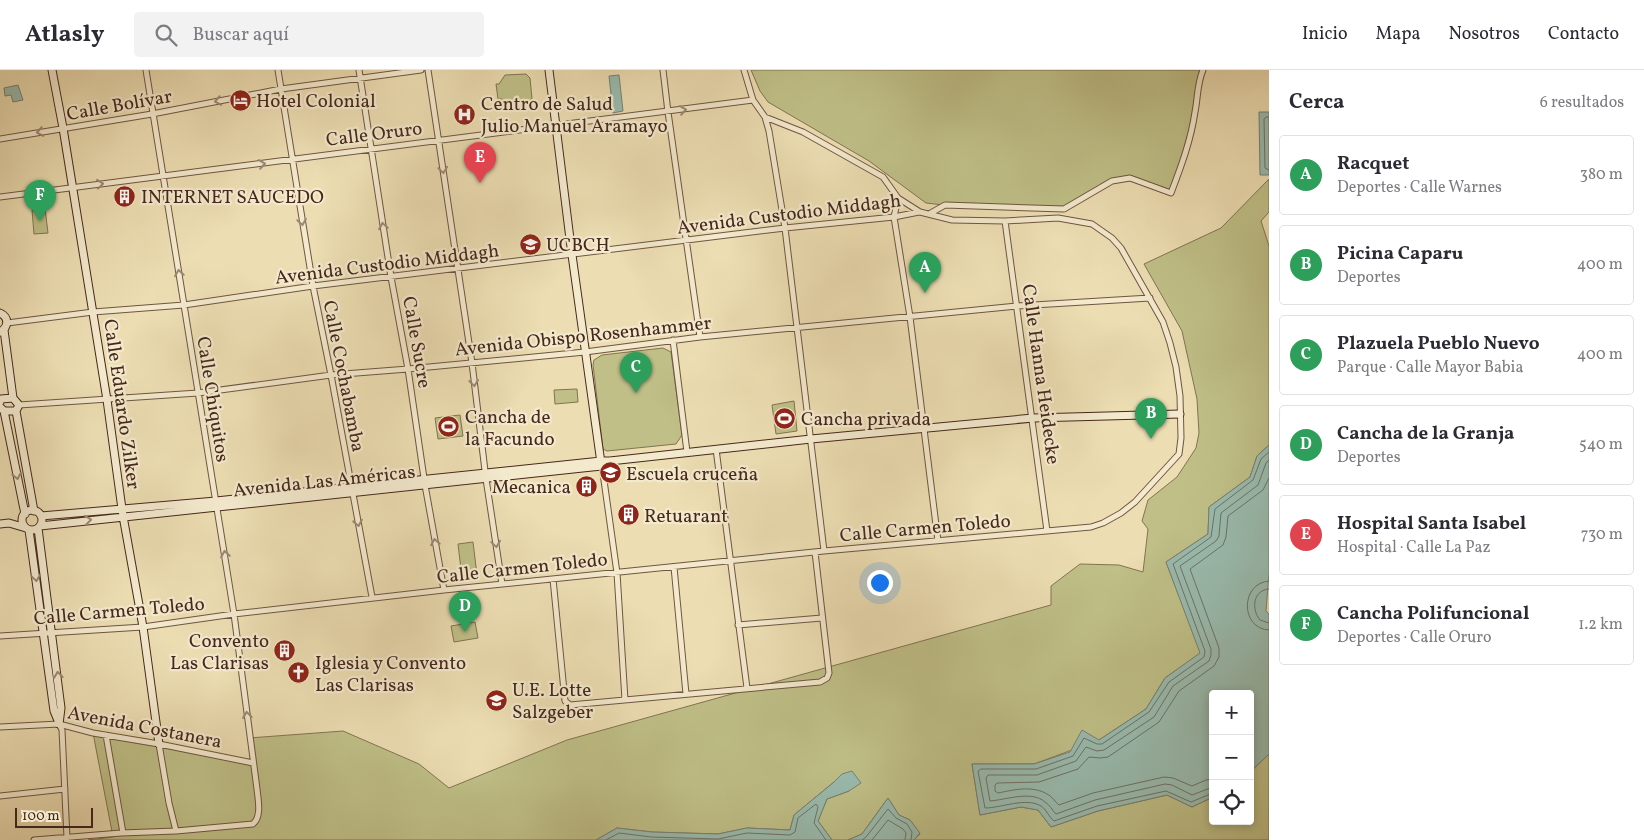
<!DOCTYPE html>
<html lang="es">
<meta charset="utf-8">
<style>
:root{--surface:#fff;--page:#f2f2f3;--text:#2b2b33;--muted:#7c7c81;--line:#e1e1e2;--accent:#8f2418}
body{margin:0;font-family:Vollkorn,serif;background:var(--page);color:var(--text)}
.controls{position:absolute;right:15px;bottom:15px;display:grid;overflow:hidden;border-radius:5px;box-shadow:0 2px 8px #0003}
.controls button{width:45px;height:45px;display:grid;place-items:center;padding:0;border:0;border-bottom:1px solid var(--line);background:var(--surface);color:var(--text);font:25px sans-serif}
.scale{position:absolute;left:15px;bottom:12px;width:78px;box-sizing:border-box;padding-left:5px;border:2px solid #46281c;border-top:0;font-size:14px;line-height:18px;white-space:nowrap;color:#46281c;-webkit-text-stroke:4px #f3e9cd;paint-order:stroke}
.you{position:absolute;left:879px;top:512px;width:18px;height:18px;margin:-12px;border:4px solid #fff;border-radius:50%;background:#1a73e8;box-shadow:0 0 0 8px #1a73e833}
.badge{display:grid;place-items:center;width:32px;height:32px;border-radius:50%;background:var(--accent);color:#fff;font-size:16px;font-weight:700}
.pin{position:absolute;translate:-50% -41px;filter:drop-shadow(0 1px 2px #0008)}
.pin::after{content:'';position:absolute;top:26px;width:18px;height:15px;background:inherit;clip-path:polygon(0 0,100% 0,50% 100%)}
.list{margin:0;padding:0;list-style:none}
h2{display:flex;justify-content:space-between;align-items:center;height:65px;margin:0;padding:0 20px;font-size:21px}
h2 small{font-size:16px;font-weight:400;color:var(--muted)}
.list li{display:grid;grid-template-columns:32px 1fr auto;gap:15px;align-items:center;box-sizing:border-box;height:80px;margin:0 10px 10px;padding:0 10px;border:1px solid var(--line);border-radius:5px}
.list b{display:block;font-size:19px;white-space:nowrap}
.list p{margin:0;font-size:16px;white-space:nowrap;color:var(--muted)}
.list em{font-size:16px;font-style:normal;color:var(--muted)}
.icon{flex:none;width:28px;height:28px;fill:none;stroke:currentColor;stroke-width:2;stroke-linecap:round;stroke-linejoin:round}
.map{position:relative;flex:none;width:1269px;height:770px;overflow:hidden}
header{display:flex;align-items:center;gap:30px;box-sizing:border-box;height:70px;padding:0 25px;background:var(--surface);border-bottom:1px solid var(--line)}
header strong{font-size:24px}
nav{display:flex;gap:28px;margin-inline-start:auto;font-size:18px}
.search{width:350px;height:45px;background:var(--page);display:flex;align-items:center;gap:12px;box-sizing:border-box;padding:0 18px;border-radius:5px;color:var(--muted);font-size:19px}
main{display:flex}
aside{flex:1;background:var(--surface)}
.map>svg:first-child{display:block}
</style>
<header>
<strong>Atlasly</strong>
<div class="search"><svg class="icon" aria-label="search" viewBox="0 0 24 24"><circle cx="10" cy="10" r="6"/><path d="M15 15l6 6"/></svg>Buscar aquí</div>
<nav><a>Inicio</a><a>Mapa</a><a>Nosotros</a><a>Contacto</a></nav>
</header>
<main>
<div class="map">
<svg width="1269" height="770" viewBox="0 0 1269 770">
<rect width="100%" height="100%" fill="#ecddb2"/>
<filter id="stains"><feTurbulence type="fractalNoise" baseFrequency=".004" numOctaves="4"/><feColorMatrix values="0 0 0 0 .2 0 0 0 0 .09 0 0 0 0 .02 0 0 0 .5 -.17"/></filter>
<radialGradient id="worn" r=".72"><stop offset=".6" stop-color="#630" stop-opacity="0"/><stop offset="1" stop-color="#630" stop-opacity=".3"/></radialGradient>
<path fill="#bfbf87" stroke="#827452" d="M751,0H1203L1195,41L1171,123L1130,109L1112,111L1064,139L961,137L926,133L869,91L768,32L760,21Z
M526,4L530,8L532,29L526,33H507L502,29H498L496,14H499L505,5Z
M1269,109V142L1261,151L1269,176V375L1257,386L1250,407L1209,437L1208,464L1166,492L1201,583L1165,608L1146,639L1099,670L1034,694H972L980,745L1021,737L1038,740L1051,757L1098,741L1167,725L1192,737L1213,727V751H1250V702L1269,684V770H914L920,764L910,750L899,745L888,728L862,764L848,770H832L818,751L827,729L849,721L842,704L834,712L794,745L790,760L747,758L718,764L652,762L617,758L596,770H88L113,767L93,663L253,693L249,668L343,661L419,694L449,718L567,670L1051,535V516L1080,494L1119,495L1143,502L1148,459L1142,451L1148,430L1177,407L1196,378L1199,363L1197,329L1182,261L1144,194L1221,158Z
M45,138L48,163L34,164L32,140Z
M663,278L671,282L682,365L676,374L607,381L603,379L593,295L594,290L602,285Z
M577,319L578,332L555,334L554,320Z
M794,331L797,361L776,364L772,335Z
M460,345L463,366L438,369L435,348Z
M473,472L477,505L462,508L458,474Z
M475,552L478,568L454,572L451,556Z"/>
<path fill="#99bbae" stroke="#788074" d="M619,5L623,41L613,43L609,6Z
M18,15L23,30L13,32L11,25L5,26L4,18Z
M1259,42H1269V105H1260Z
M1269,375V503L1266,541L1269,544V684L1250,702V624H1213V727L1192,737L1167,725L1098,741L1051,757L1038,740L1021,737L980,745L972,694H1034L1070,682L1082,660L1099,670L1146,639L1165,608L1200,583L1166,492L1208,464L1209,437L1250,407L1257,386Z
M852,701L861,713L849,721L827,729L818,751L832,770H596L617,758L652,762L718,764L747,758L790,760L794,745L834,712L842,704Z
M888,728L899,745L910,750L920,763L914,770H848L862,764Z"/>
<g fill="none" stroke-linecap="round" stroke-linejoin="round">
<path stroke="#707265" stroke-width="1" d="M1269,47H1266L1264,49L1265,98L1269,100
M1269,511C1240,513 1240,559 1269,560
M1269,519C1253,520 1251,539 1260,550L1269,553
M1213,709L1206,710L1192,716L1173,708L1164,707L1093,723L1059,735C1055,732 1052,726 1047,724C1032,715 1013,720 998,723L995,721V715L997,713L1039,712L1078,699L1089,687L1100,688L1108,687L1159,652L1179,621L1214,596L1219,587V578L1190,499L1223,475L1226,467L1228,446L1263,420L1269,408
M1213,717L1192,725L1172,715L1165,714L1095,730L1056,744C1052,740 1050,735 1045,732C1032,720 1005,730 990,731L986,708L988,705H1037L1076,691L1086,677L1097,681L1104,680L1154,647L1173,616L1209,591L1211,585V579L1180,496L1216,471L1219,466L1221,443L1258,415L1266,393L1269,390
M1213,723L1191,732L1166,721L1097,736L1054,751C1049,747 1046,739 1041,736C1026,727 1001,738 985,738L978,701L981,699H1036L1073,686L1084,668L1097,674H1102L1149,642L1169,612L1204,587L1205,581L1173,494L1211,467L1215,439L1253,410L1261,389L1269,382
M606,770L619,763L651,767L718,769L747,763L790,765L795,762L798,748L816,734L818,737L814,753L826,770
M862,770L866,767L888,739L896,748L907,754L912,762L911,770
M872,770L888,750L903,759L906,763L905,770"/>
<defs>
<path id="street" d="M146,0L234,544L257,719C258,730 262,746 253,754L176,761L169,733L159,674
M278,0L313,216L331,305L372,527
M359,0L391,207L408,299L425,415L444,520
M428,0L472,293L486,409L502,514
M663,0L668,42L700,267
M744,0L753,30L765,47L769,61L785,158L824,481
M0,69L152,44L281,19L421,0
M0,127L753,30
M898,128L894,147L910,247L938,471
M929,144L945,135L1064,139L1112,111L1130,108L1171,123C1181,97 1191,70 1195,42C1198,27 1197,14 1203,0
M1005,151L1047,461
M7,253L93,242L184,235L313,216L785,158L894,147L919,142
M673,270L687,382
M19,335L198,323L331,305L408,299L585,282L700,267L1017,236L1150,228
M716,379L747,618
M602,396L617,503L625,630
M674,497L686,624
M553,509L565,631L570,635L820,612L827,608L829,603L815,482
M738,555L822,548
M0,566L143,557L234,544L444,520L824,481L1091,457L1103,453L1121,443L1135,432L1179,384L1181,368L1180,326L1176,297L1170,273L1163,252L1121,178L1112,168L1092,154L1058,148L1005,151L952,150L920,142L898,128L883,107L803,62L765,47
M59,654L62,660L67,768
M0,657L59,654L93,663L159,674L253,693
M106,665L123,763
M0,726L65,719
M34,770L121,763L176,761"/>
<path id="secondary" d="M52,0L63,58L107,330L123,446L143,557L159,674
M549,0L572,185L601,393
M0,243C9,247 9,257 0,262
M4,260L13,328
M0,332L1,329L13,328L19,335L16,341H4L0,337
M4,341L25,444
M16,341L34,441
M22 450a10 10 0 1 1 20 0a10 10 0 1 1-20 0Z
M41,446L216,431L601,391H610L811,369L1033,348L1180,344
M0,454L9,453L26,458
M40,456L592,397L602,396L610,391
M38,458L61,638L59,654
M29,460L54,641L59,653"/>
</defs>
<use href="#street" stroke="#705542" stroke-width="7"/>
<use href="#secondary" stroke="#46281c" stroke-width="9"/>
<use href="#street" stroke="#f3e9cd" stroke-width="5"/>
<use href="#secondary" stroke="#f3e9cd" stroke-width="7"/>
</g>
<defs><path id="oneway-chevron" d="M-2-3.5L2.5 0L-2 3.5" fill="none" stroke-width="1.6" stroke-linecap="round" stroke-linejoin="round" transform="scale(1.25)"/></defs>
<g stroke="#9c8874">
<use href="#oneway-chevron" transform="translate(218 31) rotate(169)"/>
<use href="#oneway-chevron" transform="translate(683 40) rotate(-8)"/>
<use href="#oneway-chevron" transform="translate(40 62) rotate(170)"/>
<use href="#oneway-chevron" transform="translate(262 94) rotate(-8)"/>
<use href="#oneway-chevron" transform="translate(443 100) rotate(82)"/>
<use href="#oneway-chevron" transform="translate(100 114) rotate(-6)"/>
<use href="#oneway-chevron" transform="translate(302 152) rotate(81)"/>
<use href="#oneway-chevron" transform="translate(383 156) rotate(-99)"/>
<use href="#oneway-chevron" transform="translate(179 203) rotate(-99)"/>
<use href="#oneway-chevron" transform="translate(474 313) rotate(83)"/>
<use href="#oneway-chevron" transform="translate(17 406) rotate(79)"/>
<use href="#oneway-chevron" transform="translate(88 450) rotate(-6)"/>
<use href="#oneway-chevron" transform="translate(358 453) rotate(79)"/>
<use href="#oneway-chevron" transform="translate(435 472) rotate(-100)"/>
<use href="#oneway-chevron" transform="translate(496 474) rotate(82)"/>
<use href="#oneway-chevron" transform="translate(225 484) rotate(-99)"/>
<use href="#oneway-chevron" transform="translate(36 508) rotate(82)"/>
<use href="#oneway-chevron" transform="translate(58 605) rotate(-96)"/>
<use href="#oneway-chevron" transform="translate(247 645) rotate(-97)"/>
</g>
<defs>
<symbol id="hotel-disc" viewBox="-11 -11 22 22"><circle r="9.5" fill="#8f2418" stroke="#f3e9cd"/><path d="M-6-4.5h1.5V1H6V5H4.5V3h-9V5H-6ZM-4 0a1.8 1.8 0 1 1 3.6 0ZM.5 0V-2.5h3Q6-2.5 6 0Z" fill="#fff"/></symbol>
<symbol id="hospital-disc" viewBox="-11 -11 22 22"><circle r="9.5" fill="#8f2418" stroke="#f3e9cd"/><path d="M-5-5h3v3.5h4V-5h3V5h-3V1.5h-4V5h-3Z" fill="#fff"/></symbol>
<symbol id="building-disc" viewBox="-11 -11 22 22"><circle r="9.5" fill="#8f2418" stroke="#f3e9cd"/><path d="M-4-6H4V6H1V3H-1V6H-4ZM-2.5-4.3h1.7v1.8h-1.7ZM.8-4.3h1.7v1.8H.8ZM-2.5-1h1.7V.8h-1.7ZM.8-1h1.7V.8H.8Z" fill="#fff"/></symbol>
<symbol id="university-disc" viewBox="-11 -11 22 22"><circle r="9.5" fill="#8f2418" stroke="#f3e9cd"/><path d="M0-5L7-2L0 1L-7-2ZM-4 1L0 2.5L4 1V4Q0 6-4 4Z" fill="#fff"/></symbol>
<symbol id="stadium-disc" viewBox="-11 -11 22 22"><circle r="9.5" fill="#8f2418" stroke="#f3e9cd"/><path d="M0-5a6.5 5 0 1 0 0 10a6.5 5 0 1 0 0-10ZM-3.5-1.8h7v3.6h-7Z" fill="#fff"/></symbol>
<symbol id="school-disc" viewBox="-11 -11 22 22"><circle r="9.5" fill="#8f2418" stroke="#f3e9cd"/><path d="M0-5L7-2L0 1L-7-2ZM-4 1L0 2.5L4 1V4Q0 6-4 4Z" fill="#fff"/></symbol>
<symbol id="church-disc" viewBox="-11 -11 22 22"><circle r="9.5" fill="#8f2418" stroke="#f3e9cd"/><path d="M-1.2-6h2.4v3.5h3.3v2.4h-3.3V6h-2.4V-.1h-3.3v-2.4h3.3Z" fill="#fff"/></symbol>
</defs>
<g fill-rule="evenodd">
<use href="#hotel-disc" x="228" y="18" width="25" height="25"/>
<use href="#hospital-disc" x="452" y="32" width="25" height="25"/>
<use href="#building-disc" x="112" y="114" width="25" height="25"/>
<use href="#university-disc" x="518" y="162" width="25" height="25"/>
<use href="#stadium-disc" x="772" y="336" width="25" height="25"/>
<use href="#stadium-disc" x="436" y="344" width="25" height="25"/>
<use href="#school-disc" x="598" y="390" width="25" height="25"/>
<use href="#building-disc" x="574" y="404" width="25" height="25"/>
<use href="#building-disc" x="616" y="432" width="25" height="25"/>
<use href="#building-disc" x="272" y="568" width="25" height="25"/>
<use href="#church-disc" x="286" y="590" width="25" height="25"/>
<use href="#school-disc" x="484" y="618" width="25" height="25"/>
</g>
<g text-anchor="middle" stroke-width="4.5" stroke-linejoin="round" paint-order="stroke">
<g font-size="19" fill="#46281c" stroke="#f3e9cd" text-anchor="start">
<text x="256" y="37">Hotel Colonial</text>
<text x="481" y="40">Centro de Salud<tspan x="481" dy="22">Julio Manuel Aramayo</tspan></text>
<text x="141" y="133">INTERNET SAUCEDO</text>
<text x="546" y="181">UCBCH</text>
<text x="465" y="353">Cancha de<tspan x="465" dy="22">la Facundo</tspan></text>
<text x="801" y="355">Cancha privada</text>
<text x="626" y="410">Escuela cruceña</text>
<text x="571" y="423" text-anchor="end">Mecanica</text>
<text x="644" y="452">Retuarant</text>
<text x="269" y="577" text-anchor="end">Convento<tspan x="269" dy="22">Las Clarisas</tspan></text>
<text x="315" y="599">Iglesia y Convento<tspan x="315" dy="22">Las Clarisas</tspan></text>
<text x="512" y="626">U.E. Lotte<tspan x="512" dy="22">Salzgeber</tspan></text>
</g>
<g font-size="19" fill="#46281c" stroke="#f3e9cd">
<text transform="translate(119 34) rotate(-10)" y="7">Calle Bolívar</text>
<text transform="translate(374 63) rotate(-7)" y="7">Calle Oruro</text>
<text transform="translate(789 143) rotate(-7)" y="7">Avenida Custodio Middagh</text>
<text transform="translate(387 193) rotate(-7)" y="7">Avenida Custodio Middagh</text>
<text transform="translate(583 265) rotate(-6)" y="7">Avenida Obispo Rosenhammer</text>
<text transform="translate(418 272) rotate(80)" y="7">Calle Sucre</text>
<text transform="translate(1042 304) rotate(82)" y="7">Calle Hanna Heidecke</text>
<text transform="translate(345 306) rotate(79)" y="7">Calle Cochabamba</text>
<text transform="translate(214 329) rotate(81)" y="7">Calle Chiquitos</text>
<text transform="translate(123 334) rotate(82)" y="7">Calle Eduardo Zilker</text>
<text transform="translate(324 410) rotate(-6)" y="7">Avenida Las Américas</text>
<text transform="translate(925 457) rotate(-5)" y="7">Calle Carmen Toledo</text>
<text transform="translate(522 497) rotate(-6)" y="7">Calle Carmen Toledo</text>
<text transform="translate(119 540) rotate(-5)" y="7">Calle Carmen Toledo</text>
<text transform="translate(145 656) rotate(11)" y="7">Avenida Costanera</text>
</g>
</g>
<rect width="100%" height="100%" filter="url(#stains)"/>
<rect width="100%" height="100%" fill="url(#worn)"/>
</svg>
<div class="controls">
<button>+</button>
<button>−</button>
<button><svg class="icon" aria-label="locate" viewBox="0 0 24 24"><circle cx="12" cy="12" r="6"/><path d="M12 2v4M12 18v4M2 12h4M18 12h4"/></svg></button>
</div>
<div class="scale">100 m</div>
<div class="you"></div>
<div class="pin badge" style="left:925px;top:223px;background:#2e9e5b">A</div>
<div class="pin badge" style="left:1151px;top:369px;background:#2e9e5b">B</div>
<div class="pin badge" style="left:636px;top:323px;background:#2e9e5b">C</div>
<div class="pin badge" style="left:465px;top:562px;background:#2e9e5b">D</div>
<div class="pin badge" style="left:480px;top:113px;background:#e0444e">E</div>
<div class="pin badge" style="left:40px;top:151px;background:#2e9e5b">F</div>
</div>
<aside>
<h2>Cerca<small>6 resultados</small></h2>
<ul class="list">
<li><span class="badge" style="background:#2e9e5b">A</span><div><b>Racquet</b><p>Deportes · Calle Warnes</p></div><em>380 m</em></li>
<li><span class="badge" style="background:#2e9e5b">B</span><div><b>Picina Caparu</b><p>Deportes</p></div><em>400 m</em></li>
<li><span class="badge" style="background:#2e9e5b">C</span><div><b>Plazuela Pueblo Nuevo</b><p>Parque · Calle Mayor Babia</p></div><em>400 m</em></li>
<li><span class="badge" style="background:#2e9e5b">D</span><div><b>Cancha de la Granja</b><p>Deportes</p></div><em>540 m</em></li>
<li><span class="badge" style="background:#e0444e">E</span><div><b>Hospital Santa Isabel</b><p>Hospital · Calle La Paz</p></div><em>730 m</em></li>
<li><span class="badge" style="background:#2e9e5b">F</span><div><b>Cancha Polifuncional</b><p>Deportes · Calle Oruro</p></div><em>1.2 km</em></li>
</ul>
</aside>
</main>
